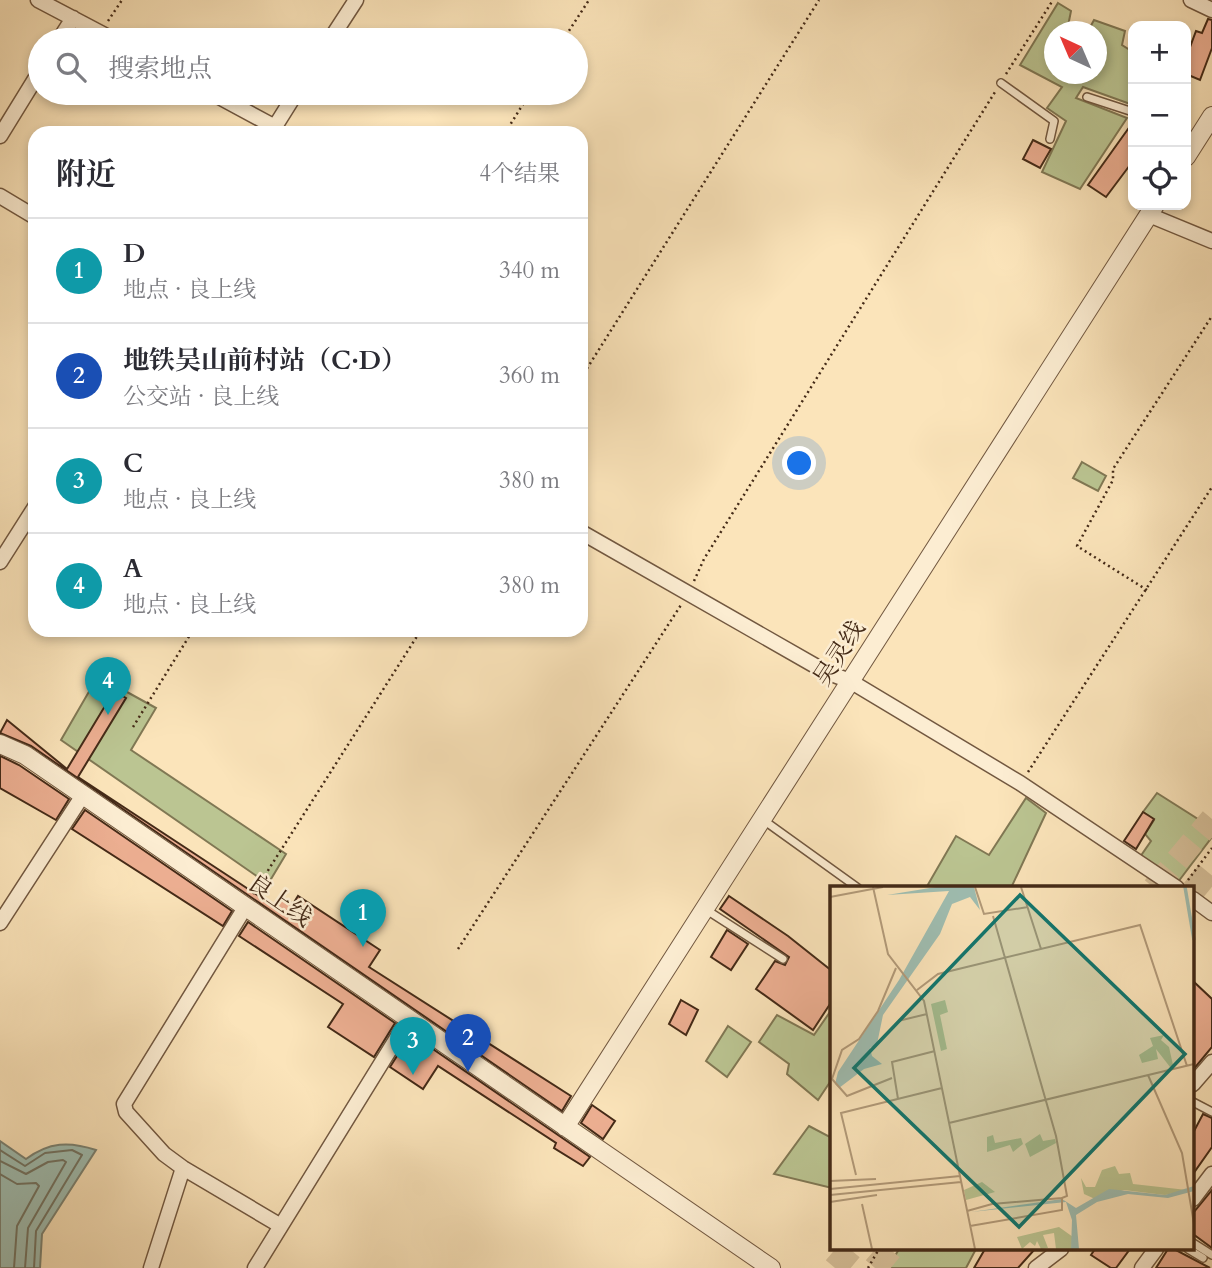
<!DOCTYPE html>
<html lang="zh">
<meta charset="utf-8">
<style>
:root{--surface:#fff;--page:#f7f7f7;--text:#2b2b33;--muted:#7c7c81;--line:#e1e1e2;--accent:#0b8043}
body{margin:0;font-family:Cardo,"Noto Serif SC",serif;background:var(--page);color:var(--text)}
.controls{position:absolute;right:21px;top:21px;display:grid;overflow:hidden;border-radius:14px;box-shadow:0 4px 10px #0003}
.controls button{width:63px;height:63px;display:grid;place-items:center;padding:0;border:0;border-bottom:2px solid var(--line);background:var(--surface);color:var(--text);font:35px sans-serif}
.compass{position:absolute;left:1044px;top:21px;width:63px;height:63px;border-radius:50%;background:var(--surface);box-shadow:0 4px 10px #0003;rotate:316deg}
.you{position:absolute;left:800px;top:464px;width:24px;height:24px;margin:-18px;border:5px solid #fff;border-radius:50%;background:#1a73e8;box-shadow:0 0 0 10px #1a73e833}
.badge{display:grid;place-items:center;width:46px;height:46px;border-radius:50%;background:var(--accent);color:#fff;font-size:23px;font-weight:700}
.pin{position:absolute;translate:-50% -58px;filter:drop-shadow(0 2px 4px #0008)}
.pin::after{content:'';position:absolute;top:37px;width:24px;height:21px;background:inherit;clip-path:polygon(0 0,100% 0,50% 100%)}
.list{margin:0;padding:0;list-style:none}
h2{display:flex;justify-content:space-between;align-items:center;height:91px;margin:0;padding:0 28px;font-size:30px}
h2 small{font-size:23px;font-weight:400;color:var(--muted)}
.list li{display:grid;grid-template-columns:46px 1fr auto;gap:21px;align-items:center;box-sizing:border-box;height:105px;padding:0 28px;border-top:2px solid var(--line)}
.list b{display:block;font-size:26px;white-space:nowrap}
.list p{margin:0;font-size:23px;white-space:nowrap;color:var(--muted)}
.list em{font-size:23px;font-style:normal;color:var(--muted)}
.icon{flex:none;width:38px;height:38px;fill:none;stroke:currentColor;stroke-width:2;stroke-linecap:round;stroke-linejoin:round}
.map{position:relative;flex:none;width:1212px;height:1268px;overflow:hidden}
.search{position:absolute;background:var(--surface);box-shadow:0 4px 10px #0003;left:28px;top:28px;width:560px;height:77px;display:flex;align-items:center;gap:18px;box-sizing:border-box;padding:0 24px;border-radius:38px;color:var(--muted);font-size:26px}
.panel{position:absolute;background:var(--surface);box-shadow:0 4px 10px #0003;left:28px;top:126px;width:560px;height:511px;border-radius:21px}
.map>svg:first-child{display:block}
</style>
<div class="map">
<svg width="1212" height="1268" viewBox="0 0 1212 1268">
<rect width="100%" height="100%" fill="#fbe4ba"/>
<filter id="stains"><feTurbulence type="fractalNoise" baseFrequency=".00286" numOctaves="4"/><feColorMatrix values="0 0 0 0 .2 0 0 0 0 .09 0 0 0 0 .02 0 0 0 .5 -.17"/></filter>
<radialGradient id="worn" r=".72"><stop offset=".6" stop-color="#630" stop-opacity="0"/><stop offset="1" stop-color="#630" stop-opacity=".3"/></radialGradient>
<path fill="#bbc592" stroke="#807854" stroke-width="2" d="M1058,3L1071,11L1067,31L1054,32V74H1096V32L1088,31L1094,20L1125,31L1122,45L1133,52V105L1083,87L1076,98L1127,118L1080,189L1042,172L1066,121L1047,108L1062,87L1020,65Z
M1082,462L1106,476L1098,491L1073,478Z
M98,676L156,708L131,750L286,854L268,884L61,740Z
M1157,793L1212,828V837L1178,882L1140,857L1151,841L1145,834L1154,820L1143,812Z
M1026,798L1046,813L1011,888H926L956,836L989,855Z
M832,1009V1079L818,1100L787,1074L789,1064L759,1042L777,1015L814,1035Z
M728,1026L751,1042L727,1077L706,1061Z
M809,1126L832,1138V1188L774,1174Z
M899,1249H976L966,1268H888Z"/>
<path fill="#9fbeb2" stroke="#7b8374" stroke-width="2" d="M0,1141L26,1159C49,1142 69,1141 96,1150L42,1234L40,1268H0Z"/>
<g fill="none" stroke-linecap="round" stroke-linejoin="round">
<path stroke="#727464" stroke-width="2" d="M0,1150L25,1166L45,1153L72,1150L82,1155L36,1231L34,1268
M0,1161L26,1174L48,1162L63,1160L66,1162L28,1228L25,1268
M0,1174L17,1184L36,1183L39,1186L17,1226L14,1268"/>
</g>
<path fill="#edaf92" stroke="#442a17" stroke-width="2" d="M1208,19L1212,20V48L1200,80L1186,74V58L1196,31L1202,33Z
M1133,122V161L1106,197L1088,185Z
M1033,140L1051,149L1040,168L1023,159Z
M114,691L126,698L78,777L274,906L281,896L293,904L298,896L380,950L369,967L571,1096L562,1111L31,746L0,733L7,720L67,769Z
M0,756L19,765L69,799L56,820L0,788Z
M85,810L232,911L223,926L72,829Z
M1143,812L1154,819L1136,849L1124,841Z
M729,896L788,936L832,971V1001L813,1030L756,989L775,961L785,965L789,957L720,909Z
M248,922L395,1023L374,1057L328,1027L343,1004L239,936Z
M727,930L748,944L731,970L711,957Z
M1193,981L1212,999V1047L1193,1070Z
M681,1000L698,1010L686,1035L669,1024Z
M411,1034L590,1157L583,1166L554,1148L556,1143L438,1066L423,1089L390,1067Z
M592,1105L615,1121L603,1139L581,1123Z
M1203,1114L1212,1118V1147L1193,1174V1133Z
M1212,1190V1248L1193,1234V1213Z
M985,1249H1035L1018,1268H974Z
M1095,1249H1130L1116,1268H1111L1091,1255Z
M1168,1249H1174L1210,1268H1156Z"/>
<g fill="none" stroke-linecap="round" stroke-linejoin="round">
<path stroke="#d6bf99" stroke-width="24" stroke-dasharray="24 12" stroke-linecap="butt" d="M1154,888L1212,819
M1193,891L1212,868
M835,1268L851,1249
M875,1268L891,1249"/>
<defs>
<path id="service" d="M1001,83L1054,121L1050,139
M1087,97L1133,112
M762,819L858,888
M705,909L783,959
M1193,1102L1212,1112
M1193,1243L1212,1255
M1188,1249L1203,1258"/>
<path id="minor" d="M38,0L114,40
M1191,0L1212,10
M59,40L73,18
M330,40L356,0
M212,93L275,127
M271,133L296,93
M0,136L40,71
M0,196L35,217
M1149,215L1212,241
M581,532L826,672L850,681L1020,783L1177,888
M0,562L35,507
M1193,899L1212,913
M246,906L124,1104L126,1112L164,1154L183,1168L281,1226
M0,923L83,795
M1193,1084L1212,1062
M1193,1199L1212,1174
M151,1268L183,1168
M255,1268L408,1020
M1036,1268L1061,1249
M1142,1268L1156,1249"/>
<path id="tertiary" d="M1186,157L1212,116
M0,744L25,755L771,1268
M565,1127L1155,205"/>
</defs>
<use href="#service" stroke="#725840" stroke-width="10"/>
<use href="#minor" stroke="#725840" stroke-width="17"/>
<use href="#tertiary" stroke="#725840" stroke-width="20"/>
<path stroke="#442a17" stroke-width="2.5" stroke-dasharray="2 3.5" stroke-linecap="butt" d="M108,21L122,0
M563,40L589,0
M1006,74L1053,0
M505,133L530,93
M581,378L819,0
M694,581L704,559L995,92
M1147,590L1077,546L1113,480V469L1212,316
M133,727L193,630
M1028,772L1212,487
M1188,880L1212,848
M253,894L421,630
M458,949L681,605
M868,1268L879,1249"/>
<use href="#service" stroke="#fcedd2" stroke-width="7"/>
<use href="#minor" stroke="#fcedd2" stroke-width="14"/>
<use href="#tertiary" stroke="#fcedd2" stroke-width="18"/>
</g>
<g text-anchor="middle" stroke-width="5" stroke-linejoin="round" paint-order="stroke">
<g font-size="24" fill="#442a17" stroke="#fcedd2">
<text transform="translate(839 653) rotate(-57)" y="8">吴灵线</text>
<text transform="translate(280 900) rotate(35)" y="8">良上线</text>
</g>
</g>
<g transform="translate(830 886)">
<rect width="364" height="364" fill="#fbe4ba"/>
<path d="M115,114L118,126L110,129L117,163L111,165L101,118ZM334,149L331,154L339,161L343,179L340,181L326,163L328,173L312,177L309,169L323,160L320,152ZM210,248L213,255L225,253L226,257L200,271L195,258ZM163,249L165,257L191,252L193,258L183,266L180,259L157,266V251ZM285,280L289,288L300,287L303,298L357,304L335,309L294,304L265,313L254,308L251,292L256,301H265L272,284ZM152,296L165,306L136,314L134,304ZM229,341L243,351L241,363H226L224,347L213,349L218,362L211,363L207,355L205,360L200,356L192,363L187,351Z" fill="#bbc592"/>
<path d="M106,1H144L150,24L140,11L122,18L110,48L53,129L47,158L40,162L42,170L52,178L34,183L9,202L5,198L8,186L69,94L119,5L57,9ZM364,300V305L338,312L298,308L267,316L246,329L249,363H241L242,334L236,316L141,326L232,313L246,322L279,303L335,309Z" fill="#9fbeb2"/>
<path fill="none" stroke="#9fbeb2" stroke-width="3.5" d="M355,1L364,54"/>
<path fill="none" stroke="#b29a79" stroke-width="2" d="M43,1L58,68L94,115L145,363M145,1L154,28L198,21M191,1L211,63M0,11L53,1M87,104L108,88L310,39L357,180M68,135L97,128M318,189L352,267L364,338M62,192L17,210L2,193L12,164L29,153L48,125L66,82M68,213L62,176L105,165M119,237L364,178M26,289L11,227L112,202M0,295L46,293M0,303L130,290M0,309L131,296M0,316L47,309M32,318L42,363M137,325L162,318L232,312M140,340L232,324V312L237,310L226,250L163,30"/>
<path fill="#0f766e" fill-opacity="0.15" stroke="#0f766e" stroke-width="3.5" d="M190,9L355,168L189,341L24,182Z"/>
<rect width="364" height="364" fill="none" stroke="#442a17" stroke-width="3.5"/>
</g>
<rect width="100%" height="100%" filter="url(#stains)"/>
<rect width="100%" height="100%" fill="url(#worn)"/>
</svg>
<div class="controls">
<button>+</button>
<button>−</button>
<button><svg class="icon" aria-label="locate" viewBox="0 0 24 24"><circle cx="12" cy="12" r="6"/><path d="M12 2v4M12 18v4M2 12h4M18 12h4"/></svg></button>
</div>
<svg class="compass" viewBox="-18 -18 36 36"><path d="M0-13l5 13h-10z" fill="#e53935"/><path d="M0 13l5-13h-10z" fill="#7c7c81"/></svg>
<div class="you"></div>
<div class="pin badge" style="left:363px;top:947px;background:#0f9aa8">1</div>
<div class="pin badge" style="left:468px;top:1072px;background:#1a4fb4">2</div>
<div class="pin badge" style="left:413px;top:1075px;background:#0f9aa8">3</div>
<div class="pin badge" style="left:108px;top:715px;background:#0f9aa8">4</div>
<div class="search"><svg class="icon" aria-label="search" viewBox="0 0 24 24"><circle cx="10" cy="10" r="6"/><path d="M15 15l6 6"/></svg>搜索地点</div>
<section class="panel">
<h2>附近<small>4个结果</small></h2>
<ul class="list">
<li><span class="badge" style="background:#0f9aa8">1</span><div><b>D</b><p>地点 · 良上线</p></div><em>340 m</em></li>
<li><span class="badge" style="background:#1a4fb4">2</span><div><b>地铁吴山前村站（C·D）</b><p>公交站 · 良上线</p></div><em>360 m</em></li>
<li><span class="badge" style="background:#0f9aa8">3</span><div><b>C</b><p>地点 · 良上线</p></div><em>380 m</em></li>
<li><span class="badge" style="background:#0f9aa8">4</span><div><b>A</b><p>地点 · 良上线</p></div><em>380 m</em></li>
</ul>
</section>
</div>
